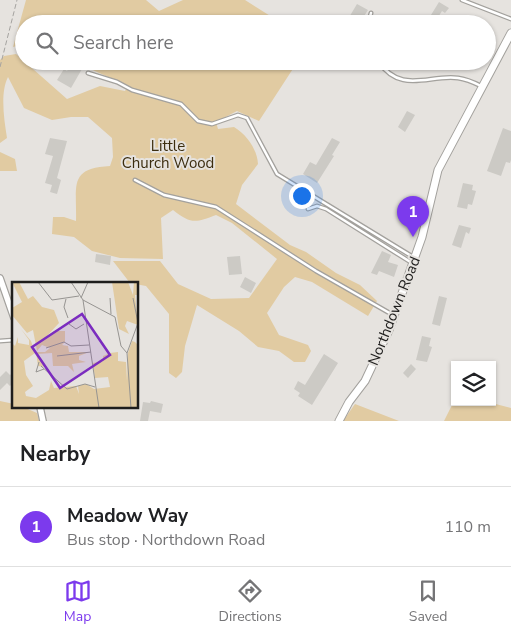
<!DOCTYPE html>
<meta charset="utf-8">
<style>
:root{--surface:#fff;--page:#f6f6f6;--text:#202124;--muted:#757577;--line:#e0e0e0;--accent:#7c3aed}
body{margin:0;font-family:"Nunito Sans",sans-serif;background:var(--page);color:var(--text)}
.controls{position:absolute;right:15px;bottom:15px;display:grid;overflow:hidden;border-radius:0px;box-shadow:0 1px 4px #0004}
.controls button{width:45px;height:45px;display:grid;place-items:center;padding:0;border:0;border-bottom:1px solid var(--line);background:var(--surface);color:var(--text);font:25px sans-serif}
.you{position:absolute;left:301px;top:195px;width:18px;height:18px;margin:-12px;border:4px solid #fff;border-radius:50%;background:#1a73e8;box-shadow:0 0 0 8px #1a73e833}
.badge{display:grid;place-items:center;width:32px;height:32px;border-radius:50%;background:var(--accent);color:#fff;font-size:16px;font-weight:700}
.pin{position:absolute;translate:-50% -41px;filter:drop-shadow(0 1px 2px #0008)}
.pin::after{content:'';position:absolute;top:26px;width:18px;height:15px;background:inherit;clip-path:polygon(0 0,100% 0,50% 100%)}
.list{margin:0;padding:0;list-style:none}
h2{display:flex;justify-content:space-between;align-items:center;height:65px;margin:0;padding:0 20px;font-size:21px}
h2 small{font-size:16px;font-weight:400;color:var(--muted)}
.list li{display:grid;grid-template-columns:32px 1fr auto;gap:15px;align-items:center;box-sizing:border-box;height:80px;padding:0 20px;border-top:1px solid var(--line)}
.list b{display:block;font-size:19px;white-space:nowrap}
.list p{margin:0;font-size:16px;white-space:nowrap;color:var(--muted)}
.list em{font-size:16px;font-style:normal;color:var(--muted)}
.icon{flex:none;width:28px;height:28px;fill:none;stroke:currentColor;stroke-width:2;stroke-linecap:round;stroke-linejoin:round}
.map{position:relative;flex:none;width:511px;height:421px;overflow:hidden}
.search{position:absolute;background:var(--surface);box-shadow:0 1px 4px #0004;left:15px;right:15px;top:15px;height:55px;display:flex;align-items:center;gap:12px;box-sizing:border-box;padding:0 18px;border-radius:28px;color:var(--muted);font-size:19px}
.sheet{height:145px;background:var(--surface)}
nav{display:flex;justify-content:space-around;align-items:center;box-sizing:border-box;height:70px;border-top:1px solid var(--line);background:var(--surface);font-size:14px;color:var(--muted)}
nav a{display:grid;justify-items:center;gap:2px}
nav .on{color:var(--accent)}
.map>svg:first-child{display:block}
</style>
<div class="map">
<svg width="511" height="421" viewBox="0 0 511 421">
<rect width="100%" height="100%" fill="#e6e3df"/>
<path fill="#e1cba2" d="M26,0H146L159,11L183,0H245L283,24H24V44L13,47Z
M16,54L67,99L100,86L125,91L128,86L86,67L84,64L85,61H298L259,121L237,111L216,122L218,129L234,127C247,135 257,149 258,164L242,185L236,204L290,245L306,252L336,273L360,285L377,301L368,316L312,282L295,277L284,287L267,313L279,335L308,345L311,351L305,362H294L279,351L258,347L239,331L197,305L185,346L182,372L176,378L169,373V314L146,286L130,283L113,261H160L178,284L211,299L249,298L277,259L232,223L216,215C195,223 191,224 173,210L161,218L163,259L120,258L92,251L74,237L52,234L53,217H64L76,221C77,186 68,168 110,166L113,157L112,138L88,117H71L52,120L24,108L8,77C0,93 4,119 7,138L0,143V60L4,56Z
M0,152L15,159L17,171H0Z
M455,399V402H488L511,408V421H444Z
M0,401L14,404V407H23L37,413L39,421H0Z
M355,404L399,421H343Z"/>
<path fill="#cccac5" d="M439,2L449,8L445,13L442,11L437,19L431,15Z
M357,4L368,10L359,24H345Z
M73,61L82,69L71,88L57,80L64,69L67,71Z
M407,111L415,115L405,132L398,127Z
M503,128L511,131V160L510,163L506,162L501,176L487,171Z
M50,138L67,141L57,178L61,180L57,194L50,192L52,185L45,183L53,156L45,154Z
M332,138L340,142L332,155L334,156L317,183L303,174L310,162L316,165Z
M463,183L473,185L472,190L476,191L472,205L468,204L467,209L457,207Z
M459,225L471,228L469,234L466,232L461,248L452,245Z
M382,251L391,255L388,262L398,265L394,277L379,271L377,275L371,273Z
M96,254L111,256L110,265L95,262Z
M240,256L242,274L229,275L227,257Z
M245,277L256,283L251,293L240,287Z
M439,296L447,298L440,326L432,324Z
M422,336L431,338L429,346L432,347L427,362L416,360Z
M324,354L338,363L312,405L298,396L300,393L294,389L298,381L305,385Z
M411,364L416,369L408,378L403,373Z
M6,371L10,375L14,372V382L10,386L7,383L0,390V377Z
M151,401L163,404L161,413L150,411L148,421H140L143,402L150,403Z"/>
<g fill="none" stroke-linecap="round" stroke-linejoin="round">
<defs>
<path id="service" d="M462,0L511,19
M368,24L371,13
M378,61C401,95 429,74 458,78C466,79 473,82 481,86
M88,73L117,82L132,90L181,104L198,121L212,124L238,115L247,118L277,174L413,257
M135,180L164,195L216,207L316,271L393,315
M308,209L317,206L326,209L412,263
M0,341L14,340"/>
<path id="minor" d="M0,278L14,318
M40,407L43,421"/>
<path id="tertiary" d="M339,421L349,402L365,381L389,330L422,237L438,170L511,33"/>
</defs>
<use href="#service" stroke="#a3a19d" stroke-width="5"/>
<use href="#minor" stroke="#a3a19d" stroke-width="8"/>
<use href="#tertiary" stroke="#a3a19d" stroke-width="9"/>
<path stroke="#a5a3a0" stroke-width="1" stroke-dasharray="5 2.5" stroke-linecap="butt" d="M0,67L17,0"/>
<use href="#service" stroke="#fff" stroke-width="2.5"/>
<use href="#minor" stroke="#fff" stroke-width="5.5"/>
<use href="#tertiary" stroke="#fff" stroke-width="7"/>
</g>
<g text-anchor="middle" stroke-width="4" stroke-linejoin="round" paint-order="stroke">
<g font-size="15" fill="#3c2d0f" stroke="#e6e3df">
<text x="168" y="151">Little<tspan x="168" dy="17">Church Wood</tspan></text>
</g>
<g font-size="15" fill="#1e1d1c" stroke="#e6e3df">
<text transform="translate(394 311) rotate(-68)" y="5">Northdown Road</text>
</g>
</g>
<g transform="translate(12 282)">
<rect width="126" height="126" fill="#e6e3df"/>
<path d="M0,0H7L16,17L21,14L30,25L42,28L47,41L34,55L42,49H53V60L50,63L56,64L57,70H77L67,74V78L74,80L60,82L62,90L56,84H41L40,71L26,72L34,85L26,84L24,70H33L38,66L30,63L25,69L21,48L15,51L0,33V26L10,20ZM100,0H116L121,13L122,0L126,1V13H123L126,43L115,39L113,44L117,52L107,47ZM9,47L19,59L23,71L12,79L14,93L21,104L13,110L14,114L24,116L37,108L39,99L42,106L64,104L67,112L66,104L74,102L82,107L98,105L96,95L83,96L81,81L91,79V74L98,71L106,70V79L114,80L115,99L116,71L120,59L123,60L126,63V126H0V61L3,64L6,55V61L17,63V58Z" fill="#e1cba2"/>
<path fill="none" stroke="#969491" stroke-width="1" d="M26,0L40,18L67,14M59,0L71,18L103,35L109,64L115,71M69,16L76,0M98,16L99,32M54,17L52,25L56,36M71,18L87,126M57,42L64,47L72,42M34,66L52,60L59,64L77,63M45,74L79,70M27,80L24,90L32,87M29,84L55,107L73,102L83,105M119,126L115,71L126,41L121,16"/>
<path fill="#7b2cbf" fill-opacity="0.15" stroke="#7b2cbf" stroke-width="2.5" d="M70,32L98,73L48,106L20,65Z"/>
<rect width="126" height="126" fill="none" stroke="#1e1d1c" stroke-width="2.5"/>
</g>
</svg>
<div class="controls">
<button><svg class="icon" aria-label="layers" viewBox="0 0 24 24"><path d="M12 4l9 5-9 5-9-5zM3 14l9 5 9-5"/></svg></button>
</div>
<div class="you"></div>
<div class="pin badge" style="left:413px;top:237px">1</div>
<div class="search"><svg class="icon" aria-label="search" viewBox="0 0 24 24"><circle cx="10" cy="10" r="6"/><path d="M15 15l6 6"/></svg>Search here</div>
</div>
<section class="sheet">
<h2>Nearby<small></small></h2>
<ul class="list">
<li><span class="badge">1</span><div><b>Meadow Way</b><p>Bus stop · Northdown Road</p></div><em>110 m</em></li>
</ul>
</section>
<nav>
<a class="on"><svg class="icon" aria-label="map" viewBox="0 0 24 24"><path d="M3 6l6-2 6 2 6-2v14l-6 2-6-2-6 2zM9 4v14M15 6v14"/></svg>Map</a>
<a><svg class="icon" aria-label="directions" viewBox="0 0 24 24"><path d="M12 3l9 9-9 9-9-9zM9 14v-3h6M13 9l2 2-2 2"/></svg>Directions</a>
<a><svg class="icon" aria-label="saved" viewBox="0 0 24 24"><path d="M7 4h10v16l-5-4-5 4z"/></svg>Saved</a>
</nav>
